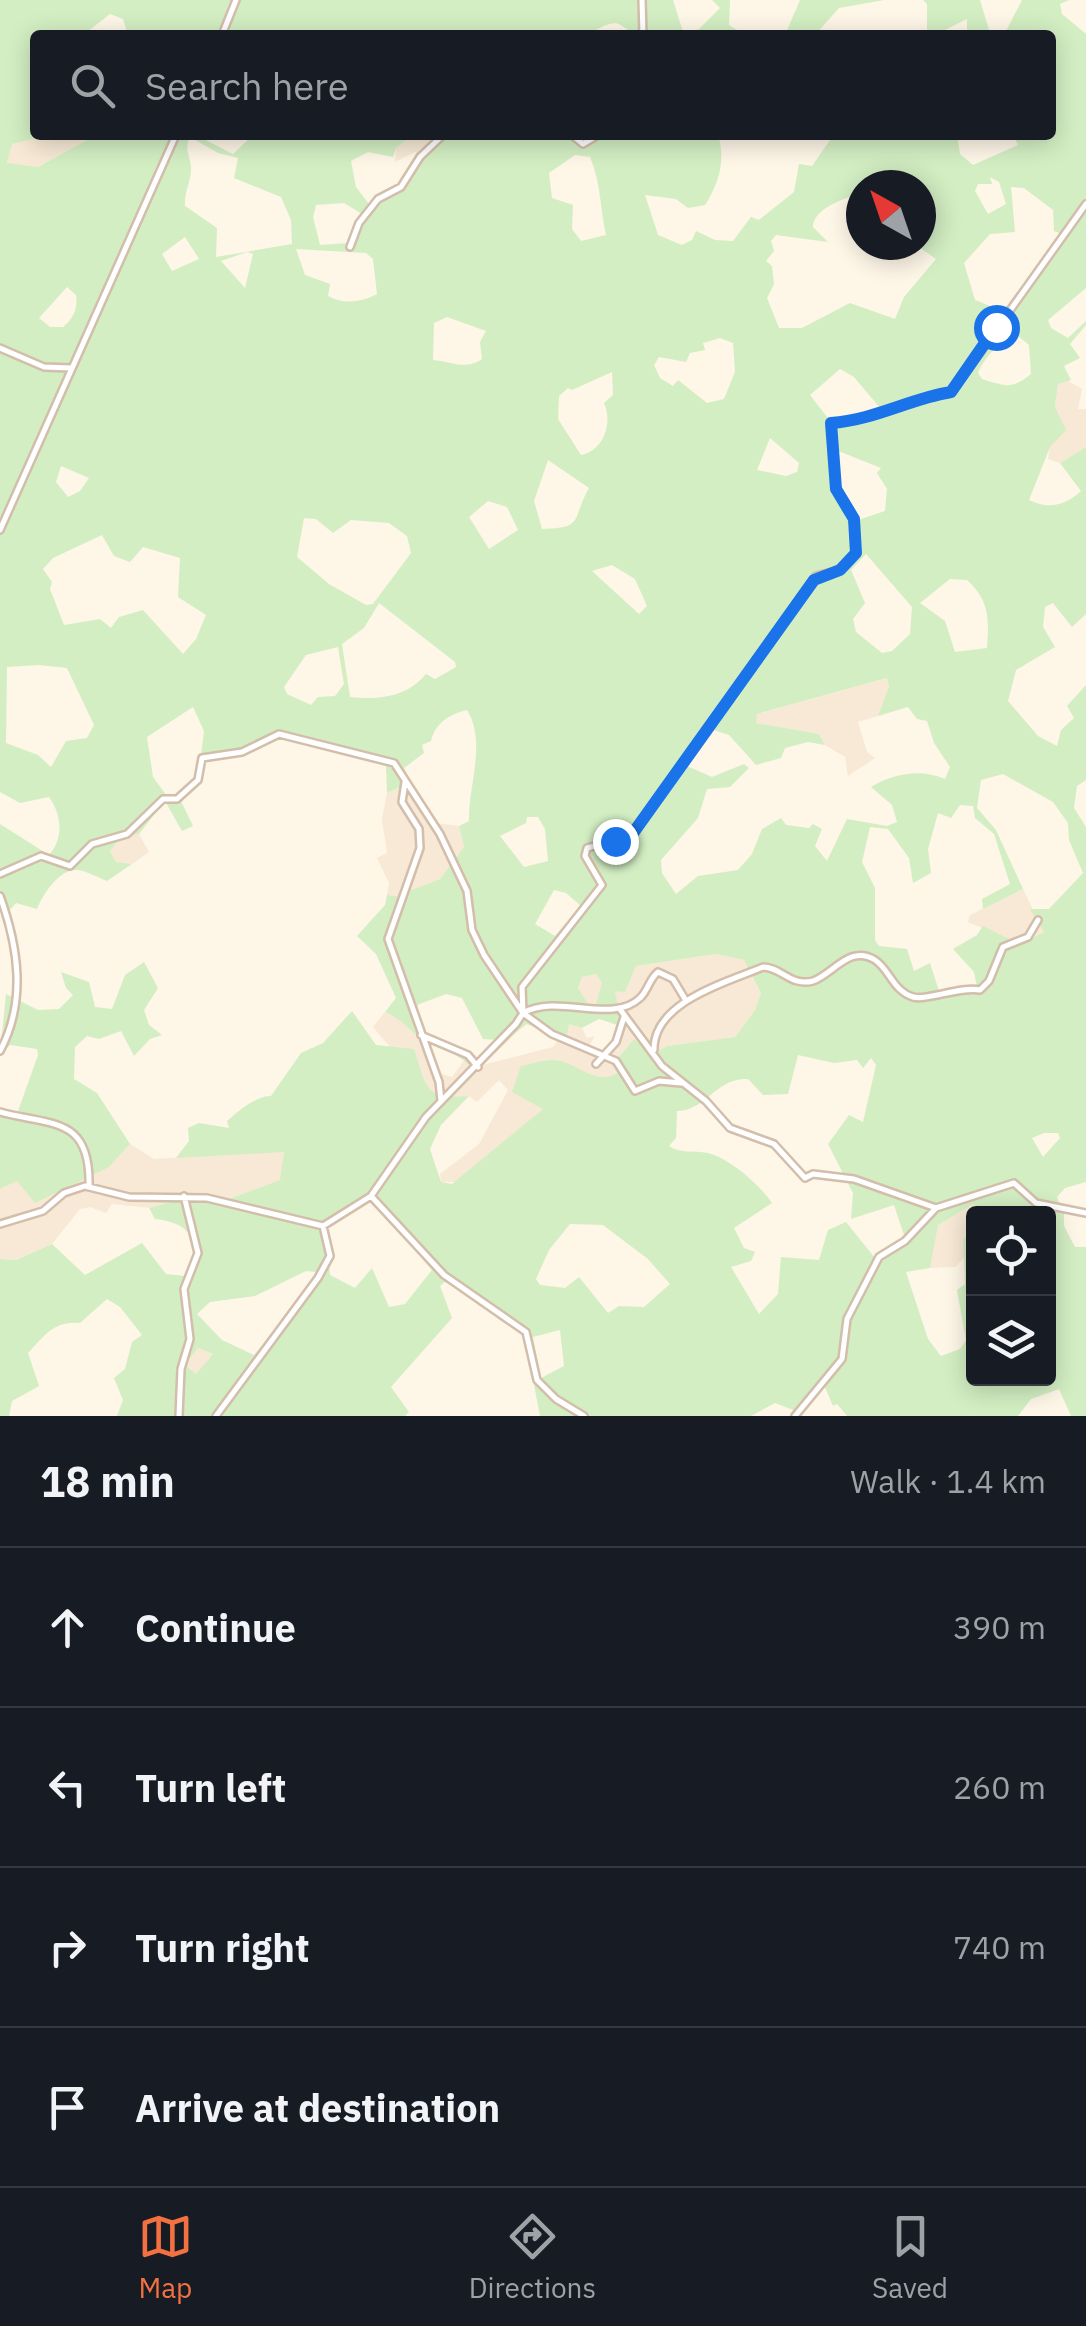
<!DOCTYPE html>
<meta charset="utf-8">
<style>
:root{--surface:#171b24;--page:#20242c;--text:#f1f3f6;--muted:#9ea1a6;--line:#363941;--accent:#f37141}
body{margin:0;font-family:"IBM Plex Sans",sans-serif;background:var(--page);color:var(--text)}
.controls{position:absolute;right:30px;bottom:30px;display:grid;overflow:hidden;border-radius:10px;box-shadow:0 5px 25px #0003}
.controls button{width:90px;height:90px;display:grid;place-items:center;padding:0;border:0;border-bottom:2px solid var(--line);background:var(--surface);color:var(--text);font:50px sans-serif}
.compass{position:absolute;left:846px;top:170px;width:90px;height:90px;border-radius:50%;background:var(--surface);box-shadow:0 5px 25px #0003;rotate:320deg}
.stop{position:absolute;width:30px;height:30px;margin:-22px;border:8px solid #1a73e8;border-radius:50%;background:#fff}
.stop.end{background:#1a73e8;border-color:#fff;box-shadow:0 2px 10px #0008}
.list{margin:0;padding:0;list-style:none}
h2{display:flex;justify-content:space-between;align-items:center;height:130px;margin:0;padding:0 40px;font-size:42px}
h2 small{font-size:32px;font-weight:400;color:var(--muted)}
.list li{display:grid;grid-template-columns:65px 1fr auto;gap:30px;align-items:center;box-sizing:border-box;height:160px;padding:0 40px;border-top:2px solid var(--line)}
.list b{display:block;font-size:38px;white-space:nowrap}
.list em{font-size:32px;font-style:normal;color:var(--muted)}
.icon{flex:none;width:55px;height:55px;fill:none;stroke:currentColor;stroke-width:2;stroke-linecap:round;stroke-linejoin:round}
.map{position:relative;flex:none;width:1086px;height:1416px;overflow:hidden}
.search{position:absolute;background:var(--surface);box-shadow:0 5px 25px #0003;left:30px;right:30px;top:30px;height:110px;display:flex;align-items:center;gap:25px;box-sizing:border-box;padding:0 35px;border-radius:10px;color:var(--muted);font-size:38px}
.sheet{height:770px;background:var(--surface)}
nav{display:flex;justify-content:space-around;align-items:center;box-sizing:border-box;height:140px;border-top:2px solid var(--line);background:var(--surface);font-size:28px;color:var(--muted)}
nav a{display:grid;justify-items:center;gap:5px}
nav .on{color:var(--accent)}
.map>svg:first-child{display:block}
</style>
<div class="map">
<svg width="1086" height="1416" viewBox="0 0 1086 1416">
<rect width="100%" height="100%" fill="#fef6e7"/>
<path fill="#f7e9d5" d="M48,135H96L38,167L7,164L11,144Z
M413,135L437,136L420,154L417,151L395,162L396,148Z
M1065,379L1082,389L1078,409H1086V447L1060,463L1048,459L1058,384Z
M888,678L889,686L878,716L858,722L867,752L875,758L848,776L845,757L825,745L819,734L755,723L757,714Z
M411,782L436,823L459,826L464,847L440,879L396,896L387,895L389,883L377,858L387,853L382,819L387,793Z
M139,834L149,852L132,864L116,862L110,851L121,837Z
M1023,889L1044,932L1019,944L968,922L970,915Z
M716,954L744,960L761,993L755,1010L735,1037L667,1046L653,1054L634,1039L617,1059L621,1072L609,1078L587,1075L556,1060L544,1108L460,1182H441L440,1174L479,1144L508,1090L499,1080L477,1102L469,1096L439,1098L428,1090L414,1050L390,1047L373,1027L385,1012L411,1024L417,1037L431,1045L432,1064L438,1073L452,1077L465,1059L482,1065L553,1047L569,1024L582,1028L587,1038L595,1036L588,1047L602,1053L616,1039L621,1019L617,1011L594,1012L578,988L582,977L596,974L617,1005L615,990L625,992L636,966Z
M130,1144L154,1159L284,1151L281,1180L218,1203L181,1199L149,1208L112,1204L106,1213L90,1207L80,1209L52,1244L15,1260L0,1259V1189L17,1181L109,1167Z
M973,1204L987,1213L974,1214L973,1226L963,1240L965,1257L955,1267L930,1268L937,1225Z
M198,1348L213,1354L196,1374L185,1365Z"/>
<path fill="#d3eec3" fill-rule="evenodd" d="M0,0H673L684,35C671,35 656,37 643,35C612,29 628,12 586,35H128L123,19L110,14L83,35H35V135H48L12,144L7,163L38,167L96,135H196L233,154L253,135H413L396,148L393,157L368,152L351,161L356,187L369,204L404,182L417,151L420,154L438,135H718C726,160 719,183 705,205L688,208L676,199L645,195L658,235L682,245L692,240L696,231L715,240L733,241L751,217L759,220L794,192L799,164L812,166L830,140L829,135H957L960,154L973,165L1018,145L1013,135H1051V35H1004L1022,0H1069L1060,4L1062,14L1086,34V288L1048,320L1051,328L1068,338L1086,321V325L1070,344L1080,358L1064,366L1071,380L1058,384L1055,407L1066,430L1050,447L1029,500C1049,510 1066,505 1081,491L1060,463L1086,447V614L1072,627L1053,603L1045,607L1043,627L1055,647L1016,670L1008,701L1038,736L1057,746L1061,730L1074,718L1067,706L1086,685V780L1077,786L1074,808L1086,827V1182L1065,1188L1057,1197L1060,1205L1086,1210V1215L1064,1211V1226L1075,1247H1086V1416H1071L1059,1389L1031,1399L1018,1416H847L837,1404L833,1406L824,1385L810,1396L801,1413L775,1403L751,1416H540L524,1332L446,1281L440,1286L452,1318L391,1387L409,1412L405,1416H117L123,1400L114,1378L125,1369L132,1342L142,1335L120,1307L107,1299L80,1323C54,1320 44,1336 28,1353L39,1386L12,1401L9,1416H0V1259L16,1260L52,1244L85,1275L142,1243L166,1274L185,1276C202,1243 193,1223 155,1219L149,1208L181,1199L218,1203L280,1180L284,1152L176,1158L189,1141L188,1128L199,1123L229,1128L227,1121C238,1111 256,1096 271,1096L301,1053L323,1043L352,1011L376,1045L414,1049C428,1089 423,1099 469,1096L441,1125L430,1149L441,1182L452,1184L543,1109L512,1092L521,1066C531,1064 543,1060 553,1060C578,1061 593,1088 620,1072L617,1059L634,1039L653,1054L667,1046L735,1037L755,1010L761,993L744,960L716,954L636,966L625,992L615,991L618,1006L595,1008L602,983L596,974L582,977L578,988L593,1011H618L621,1019L617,1025L599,1019L582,1028L569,1024L567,1034L556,1036L527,1024C508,1036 493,1062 472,1068C459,1052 440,1051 423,1040C408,1030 408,1023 385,1012L396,998L376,954L357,936L385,905L387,895L396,896L440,879L464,847L459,826L469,821C468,786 487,742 467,710C450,714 435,723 431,741L422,745L424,753L404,768L411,782L387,793L386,766L282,736L242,756L207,757L202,779L180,799L193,826L182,831L165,801L139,834L121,837L110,851L116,862L132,864L107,881C99,878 85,870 76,870C59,869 42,896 37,909L16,903L8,912L18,946L14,949L0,902V824L49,855C64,838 62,815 49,797L20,803L0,792ZM190,137L218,153L238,158L234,178L281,197L291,220L292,244L216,257L217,228L185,206C184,192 190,184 191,171C192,157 183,151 190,137ZM575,155L590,157C601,183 600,208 606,235L581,241L572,229L573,205L552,198L549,173ZM990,177L999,182L1006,204L988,214L975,191L978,184H992ZM861,185H921V245H916L936,259L904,297L895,319L850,303L802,328H779L767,298L774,284L772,266L766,261L774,251L771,241L776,235L828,242L813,227C813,211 839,199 855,196L853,208L861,216ZM1011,187L1024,188L1053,210L1054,231L1062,234L1005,312L975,300L964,263L990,234L1015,232ZM344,203L362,214L348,243L320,245L313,217L316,205ZM185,237L199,259L172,271L162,254ZM296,249L366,253L373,259L377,294C362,302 344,305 328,296L330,284L305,275ZM247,252L253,254L245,288L221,261ZM67,287L76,295C78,308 74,318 63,327H50L39,318ZM447,317L486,331L480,342L482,359C465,371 451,361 433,360L434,323ZM1018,336L1029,345L1031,374C1012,390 1005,386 982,379L978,373C984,358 1002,337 1018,336ZM720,338L733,343L735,372L724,399L707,403L678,380L673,386L660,378L654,365L659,357L686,362L690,353L705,350L703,343ZM840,369L854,377L880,408L856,420L831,422L810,395ZM612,372L613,395L604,403C613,422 604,451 581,455L558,419L559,396L568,388L572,390ZM770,438L799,463L797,472L786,476L757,470ZM836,450L881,468L877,473L887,489L885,511L858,520L839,491ZM548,460L589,488C571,520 585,528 542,529L534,501ZM61,466L89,478L80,491L68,497L56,482ZM488,501L507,507L518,530L489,549L469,517ZM304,518L316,519L333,533L351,520L389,523L407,536L411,553L373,604L366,605L329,584L297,557ZM102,535L114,556L130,562L143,547L180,558L178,597L206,615L196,639L183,654L143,610L119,617L111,628L100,619L64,625L50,589L52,582L43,569L53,558ZM866,554L912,607L910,634L892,651L882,653L856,632L853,619L865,603L851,570ZM612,565L635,579L647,606L639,614L592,571ZM950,579L967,580C990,601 989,619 987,648L955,652L945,621L920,603ZM379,603L455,662L456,667L435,679L426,674C407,697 380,700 350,697L342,644L364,628ZM338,647L344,684L335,696L318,697L311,705L287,694L284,687L306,655ZM39,665L67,668L94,725L87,738L66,741L51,767L38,755L6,743L7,667ZM887,678L889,686L878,716L908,707L917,719L927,721L934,743L950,767L945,779C921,768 892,774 871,787L892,805L897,822L887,826L847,819L827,861L815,846L822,829L813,824L809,828L786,825L781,818L762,829L752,854L738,870L698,876L676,894L662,873L661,860L698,818L707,789L730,787L749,768L744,764L712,777L687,766L710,729L729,735L756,765L781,758L785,748L808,742L825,745L819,734L756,723L757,714ZM193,707L204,731L198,778L178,795L167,796L153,777L147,737ZM1003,774L1053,802L1068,823L1069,840L1083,873L1049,909H1030L1044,932L1019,944L983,926L977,935L953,949L974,972L977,987L939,991L930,963L914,971L907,949L879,946L875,940V888L862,862L870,827L888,829L909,858L913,883L931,873L928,849L938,813L951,818L960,805L973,806L975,818L994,834L1010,884L982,899L983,909L1023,889L996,830L977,808L981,780ZM527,817H538L545,829L548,861L524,867L500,836L526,823ZM554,890L566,893L581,906L555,936L535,924ZM446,994L462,998L483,1039L498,1040L479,1063L470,1052L424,1035L417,1005ZM798,1055L834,1063L857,1060L863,1068L871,1058L876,1065L863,1122L849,1115L828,1144L853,1193L851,1219L894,1205L905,1238L875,1258L846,1222L828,1230L819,1260L781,1257L778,1294L759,1314L731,1267L751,1261L755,1252L744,1248L734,1228L772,1203C759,1184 729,1158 708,1153C693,1150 681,1154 669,1146L676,1138L677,1111C706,1111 716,1077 748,1079L763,1095L788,1094ZM1044,1133H1058L1060,1138L1043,1157L1032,1138ZM372,1199L432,1270L405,1304L389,1307L372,1268L355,1288L330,1275L326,1230ZM973,1204L987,1213L1048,1214V1378H974L973,1226L963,1240L965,1284L957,1290L966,1340L960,1349L941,1356L928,1339L906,1272L930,1268L938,1225ZM570,1224L603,1225L648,1259L670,1284L644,1307L619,1306L608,1313L579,1277L565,1288L540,1285L536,1279L549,1250ZM306,1271L317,1272V1278L254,1355L222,1340L197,1314L210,1302L255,1296ZM560,1330L564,1366L541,1378L533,1337ZM198,1348L213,1354L196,1374L185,1365Z
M712,0H730L729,25L744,35L695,33L720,8Z
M800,0H884L839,8L815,35H785Z
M923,0H980L989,30L1000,35H967V19L941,32H927V4Z
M144,962L158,988L144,1010L149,1025L162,1035L150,1039L134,1056L121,1031L99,1039L87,1036L75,1047L74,1079L97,1093L130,1144L109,1167L35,1203L17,1181L0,1189V1110L17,1114L38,1055L37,1049L10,1045L0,1055L6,994L38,1010L59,1009L73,995L66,988L61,972L89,982L95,1007L112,1009L125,975Z"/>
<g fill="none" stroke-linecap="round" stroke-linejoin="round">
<defs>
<path id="minor" d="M642,0L643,35
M222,35L236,0
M572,135L583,144L598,135
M350,247L359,223L378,199L401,187L420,157L443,135
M0,348L44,367L71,368
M0,530L176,135
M405,782L402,802L419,829L420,848L388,939L439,1082L441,1101
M0,874L41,856L70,866L92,844L127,834L163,799H177L198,780L202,758L242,752L279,734L394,763L440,834L467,891L472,930L484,955L523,1013L552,1034L616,1061L635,1091L659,1081L681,1083
M0,896C18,946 27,1001 0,1051
M619,1008L662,1066L706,1101L730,1128L774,1144L805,1178L813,1174L854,1179L936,1208L1014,1183L1036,1203L1086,1213
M523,1013C558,993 612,1025 640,998C648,991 649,979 658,972L673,979L685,999
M421,1035L468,1055L478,1067
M654,1050C653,1002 727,982 763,967C781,967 791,987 813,981C833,974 850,944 875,960C890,970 893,991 913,997C926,1001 961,986 980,990L989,981L1003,947L1028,937L1038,920
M596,1064L616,1042L624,1017
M0,1112C52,1126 91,1116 89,1187
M371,1196L444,1275L526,1332L537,1380L556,1399L584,1416
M0,1224L43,1211L64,1193L85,1186L129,1197L207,1198L323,1226
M179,1416L181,1369L190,1339L184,1289L198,1253L184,1196
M216,1416L318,1278L330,1256L323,1226L371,1196L426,1117L516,1024L523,1013L522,987L602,885L585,856L587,848L631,836L816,576L840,570L856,553L854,519L836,489L831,423C874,420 909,398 951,393L1086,204
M795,1416L842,1359L847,1319L879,1257L905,1241L936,1208"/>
</defs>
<use href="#minor" stroke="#d3beab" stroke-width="10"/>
<use href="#minor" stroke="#fff" stroke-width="5"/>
</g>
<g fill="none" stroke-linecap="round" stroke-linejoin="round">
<path stroke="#1a73e8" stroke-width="12" d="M615,841L631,836L814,580L840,570L856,553L854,519L836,489L831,423C874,420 909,399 951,392L996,327"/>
</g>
</svg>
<div class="controls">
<button><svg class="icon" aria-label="locate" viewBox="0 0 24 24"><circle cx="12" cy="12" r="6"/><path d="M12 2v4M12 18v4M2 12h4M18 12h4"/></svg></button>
<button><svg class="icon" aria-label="layers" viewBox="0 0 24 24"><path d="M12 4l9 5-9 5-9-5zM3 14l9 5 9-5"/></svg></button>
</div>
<svg class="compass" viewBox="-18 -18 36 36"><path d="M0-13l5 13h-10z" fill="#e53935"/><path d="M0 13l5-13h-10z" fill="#9ea1a6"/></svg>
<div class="stop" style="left:996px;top:327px"></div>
<div class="stop end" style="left:615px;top:841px"></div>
<div class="search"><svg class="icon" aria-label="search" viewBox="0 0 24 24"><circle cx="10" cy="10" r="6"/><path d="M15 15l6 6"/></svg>Search here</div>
</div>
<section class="sheet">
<h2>18 min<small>Walk · 1.4 km</small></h2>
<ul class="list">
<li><svg class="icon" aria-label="ahead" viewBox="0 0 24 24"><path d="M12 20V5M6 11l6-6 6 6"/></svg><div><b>Continue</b></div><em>390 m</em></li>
<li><svg class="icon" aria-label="left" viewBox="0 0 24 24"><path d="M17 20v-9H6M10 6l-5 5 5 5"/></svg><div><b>Turn left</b></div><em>260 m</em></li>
<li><svg class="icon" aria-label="right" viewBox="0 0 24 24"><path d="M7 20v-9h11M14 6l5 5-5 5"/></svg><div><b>Turn right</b></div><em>740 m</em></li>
<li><svg class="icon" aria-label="arrive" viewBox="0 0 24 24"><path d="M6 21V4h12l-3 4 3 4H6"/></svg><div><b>Arrive at destination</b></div></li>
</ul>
</section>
<nav>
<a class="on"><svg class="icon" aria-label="map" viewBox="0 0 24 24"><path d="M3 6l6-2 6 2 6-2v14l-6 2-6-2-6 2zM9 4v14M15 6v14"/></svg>Map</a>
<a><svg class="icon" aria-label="directions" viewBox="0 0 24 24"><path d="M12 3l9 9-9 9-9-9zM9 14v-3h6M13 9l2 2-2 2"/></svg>Directions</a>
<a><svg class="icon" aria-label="saved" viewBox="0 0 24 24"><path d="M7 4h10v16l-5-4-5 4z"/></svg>Saved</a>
</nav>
